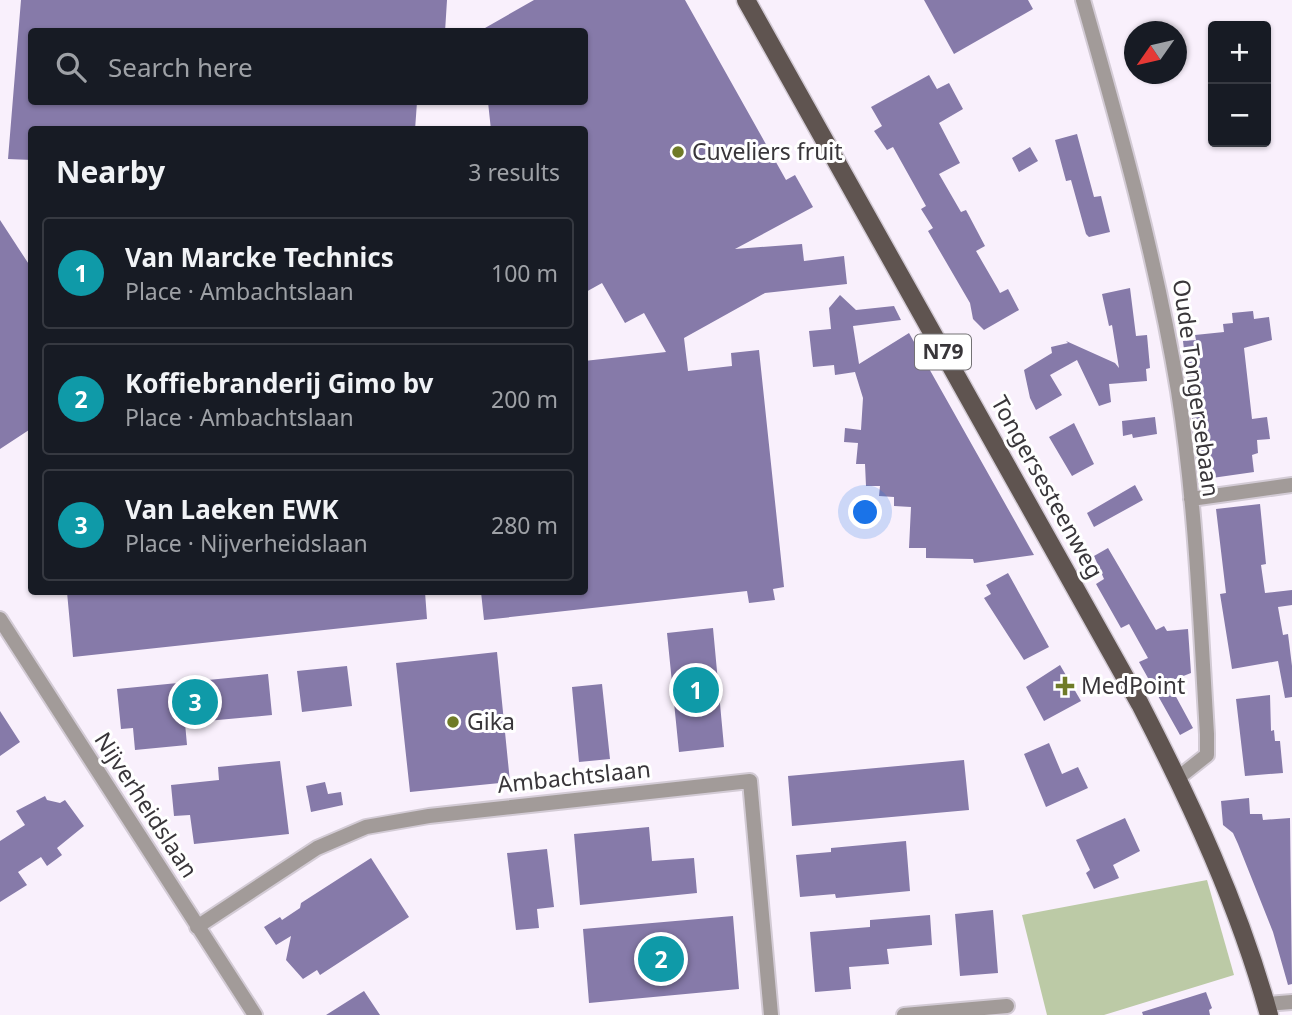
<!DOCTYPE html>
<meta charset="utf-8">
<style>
:root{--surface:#171b24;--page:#20242c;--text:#f1f3f6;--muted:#9ea1a6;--line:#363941;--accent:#b45309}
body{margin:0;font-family:"Noto Sans",sans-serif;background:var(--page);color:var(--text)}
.controls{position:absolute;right:21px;top:21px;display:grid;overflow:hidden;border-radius:7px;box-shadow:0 2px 5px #0004}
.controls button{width:63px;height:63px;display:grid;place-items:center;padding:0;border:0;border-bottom:2px solid var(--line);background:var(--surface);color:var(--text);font:35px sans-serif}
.compass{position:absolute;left:1124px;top:21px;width:63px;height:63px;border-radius:50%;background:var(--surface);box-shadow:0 2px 5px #0004;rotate:236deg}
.you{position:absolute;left:866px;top:513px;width:24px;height:24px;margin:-18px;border:5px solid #fff;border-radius:50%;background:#1a73e8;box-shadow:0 0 0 10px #1a73e833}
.badge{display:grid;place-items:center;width:46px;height:46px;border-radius:50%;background:var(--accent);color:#fff;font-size:23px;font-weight:700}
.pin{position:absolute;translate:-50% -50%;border:4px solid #fff;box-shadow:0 2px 7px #0006}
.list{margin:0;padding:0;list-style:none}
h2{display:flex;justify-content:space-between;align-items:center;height:91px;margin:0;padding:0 28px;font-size:30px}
h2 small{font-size:23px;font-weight:400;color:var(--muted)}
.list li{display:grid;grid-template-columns:46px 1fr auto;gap:21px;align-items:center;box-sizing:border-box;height:112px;margin:0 14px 14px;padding:0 14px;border:2px solid var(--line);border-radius:7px}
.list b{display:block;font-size:26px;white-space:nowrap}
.list p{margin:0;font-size:23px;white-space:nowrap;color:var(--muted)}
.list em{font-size:23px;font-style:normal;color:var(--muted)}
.icon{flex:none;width:38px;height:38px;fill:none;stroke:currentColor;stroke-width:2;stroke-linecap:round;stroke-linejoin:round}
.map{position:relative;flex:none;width:1292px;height:1015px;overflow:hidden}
.search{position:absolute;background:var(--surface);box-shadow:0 2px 5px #0004;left:28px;top:28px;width:560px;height:77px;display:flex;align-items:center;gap:18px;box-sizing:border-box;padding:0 24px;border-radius:7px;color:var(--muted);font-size:26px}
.panel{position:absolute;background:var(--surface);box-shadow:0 2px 5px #0004;left:28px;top:126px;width:560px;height:469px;border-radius:7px}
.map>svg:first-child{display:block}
</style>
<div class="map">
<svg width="1292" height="1015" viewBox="0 0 1292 1015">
<rect width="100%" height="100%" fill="#f9f0fc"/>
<path fill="#bccaa6" d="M1207,880L1234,975L1104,1015H1047L1022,915Z"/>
<path fill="#867aa9" d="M21,0H447L445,32H32V102H417L415,130H32V160L8,159Z
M534,0H685L786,180L795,175L813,207L735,249L802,244L804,261L844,256L847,284L765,293L684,338L688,371L732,366L731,353L759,350L784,587L773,589L775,600L749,603L747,591L484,620L481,592H584V361L666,352L644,313L625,323L602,283L584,293V130H491L488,102H584V32H478Z
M924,0H1028L1033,9L954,54Z
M929,75L937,89L949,83L963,109L939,123L960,163L939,174L961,212L966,210L985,246L976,251L998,289L1000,293L1008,289L1019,310L984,330L973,319L970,303L928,231L933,228L921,209L926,206L893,147L887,150L874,131L882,126L871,107Z
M1077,134L1094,197L1101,196L1110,232L1089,237L1086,234L1071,180L1066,181L1055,140Z
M1030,147L1038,161L1019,172L1012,158Z
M0,220L32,269V428L0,449Z
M1130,288L1136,336L1147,335L1150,368L1146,369L1147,381L1109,384L1111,402L1099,406L1077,360L1050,375L1062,395L1036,410L1030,398L1024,370L1052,353L1051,347L1068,343L1066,341L1115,363L1119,368L1112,325L1109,326L1102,294Z
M840,295L856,310L894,306L901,320L853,326L859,364L909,333L1034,555L974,563L973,559L926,558V548H909L911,507L894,506V497L879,496L880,486H866L865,464H856L858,443L844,442L845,428L861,430L863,398L855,372L835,375L834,365L813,367L809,331L831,329L829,308Z
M1253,311L1254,319L1269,317L1272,340L1244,348L1252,419L1267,417L1270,439L1257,440L1258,453L1252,455L1254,472L1212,478L1210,460L1197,462L1183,341L1196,340L1195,335L1224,332L1223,324L1233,323L1232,313Z
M1155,417L1157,434L1133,438L1132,434L1123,436L1122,421Z
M1074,423L1094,464L1072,476L1049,437Z
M1135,485L1143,500L1094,527L1087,513Z
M1260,504L1266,564L1261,565L1265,593L1292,590V605L1278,607L1283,635L1288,634L1292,666V697L1285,698L1278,661L1232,669L1220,594L1226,593L1216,509Z
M1108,548L1156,630L1164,626L1167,631L1188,629L1191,673L1168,682L1193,728L1180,735L1139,662L1148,658L1129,624L1121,628L1096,584L1104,579L1094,556Z
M1008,573L1049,647L1024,660L984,598L991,594L986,585Z
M67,592H425L427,619L73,657Z
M713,628L724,747L679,752L667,633Z
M497,652L510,782L410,792L396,663Z
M1060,665L1081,701L1044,721L1026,687Z
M347,666L352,706L302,712L297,671Z
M268,674L272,715L185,723L187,745L135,750L133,728L121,729L117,689Z
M602,684L610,759L579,762L572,687Z
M1270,695L1271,731L1274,730L1275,741H1280L1283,773L1245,776L1236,699Z
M0,711L20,742L0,756Z
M1049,743L1062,774L1078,767L1088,788L1046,807L1024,754Z
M964,760L969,810L792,826L788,776Z
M280,761L289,834L194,844L190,815L174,816L171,785L219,780L218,767Z
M325,782L328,794L341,792L343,805L311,812L306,786Z
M45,796L47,800L60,803L65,800L84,826L57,848L62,855L47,866L41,857L18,872L27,885L0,902V841L25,825L16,811Z
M1249,798L1250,814H1262L1263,820L1290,818L1292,984L1288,985L1273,932L1238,844L1233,833L1223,825L1221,801Z
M1125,818L1140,851L1113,865L1119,878L1094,889L1086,873L1090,870L1076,840Z
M649,827L652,861L694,858L697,893L580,905L574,834Z
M906,841L910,891L836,898L835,894L800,897L796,855L831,852V848Z
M547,849L554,907L537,909L539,928L516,930L507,853Z
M371,858L409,917L320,975L317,970L303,979L286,960L291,936L276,945L264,927L280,917L282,920L300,908L301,903Z
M993,910L998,973L960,976L955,914Z
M930,915L932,945L887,949L889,964L849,967L851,989L815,992L810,932L870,927V920Z
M733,916L739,989L589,1003L583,929Z
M364,991L380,1015H326Z
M1206,992L1212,1008L1209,1010L1210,1015H1143L1142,1012Z"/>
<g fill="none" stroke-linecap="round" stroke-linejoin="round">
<defs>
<path id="street" d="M1083,0C1120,129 1156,258 1178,391C1196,504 1200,620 1207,734V755L1178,778
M1191,499L1292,485
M0,619L255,1015
M197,927L317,848L366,827L429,816L750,781L771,1015
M1266,1004L1292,1002
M904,1015L1007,1006"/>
<path id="primary" d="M746,0L1140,704C1192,805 1239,906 1269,1015"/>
</defs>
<use href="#street" stroke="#d3cbd5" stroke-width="18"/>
<use href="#primary" stroke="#d3cbd5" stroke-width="21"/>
<use href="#street" stroke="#a29b99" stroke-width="14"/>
<use href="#primary" stroke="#5f5450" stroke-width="18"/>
</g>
<g fill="#6f7b27" stroke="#fff" stroke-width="2.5">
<circle cx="678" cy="152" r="7"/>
<path d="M1061.5 675.5h7v7h7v7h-7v7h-7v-7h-7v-7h7z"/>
<circle cx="453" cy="722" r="7"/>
</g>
<g text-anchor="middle" stroke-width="6" stroke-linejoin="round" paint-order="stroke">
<rect fill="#fff" stroke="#747275" stroke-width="2" x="915" y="334.5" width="56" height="35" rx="5"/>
<g font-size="21" font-weight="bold" fill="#39363a">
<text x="943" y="359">N79</text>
</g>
<g font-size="23" fill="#39363a" stroke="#fff" text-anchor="start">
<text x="692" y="160">Cuveliers fruit</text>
<text x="1081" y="694">MedPoint</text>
<text x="467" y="730">Gika</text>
</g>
<g font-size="23" fill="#39363a" stroke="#fff">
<text transform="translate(1196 388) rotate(82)" y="8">Oude Tongersebaan</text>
<text transform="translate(1047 487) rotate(61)" y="8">Tongersesteenweg</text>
<text transform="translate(574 777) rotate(-6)" y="8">Ambachtslaan</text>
<text transform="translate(146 805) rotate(57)" y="8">Nijverheidslaan</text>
</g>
</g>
</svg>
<div class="controls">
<button>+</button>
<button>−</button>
</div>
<svg class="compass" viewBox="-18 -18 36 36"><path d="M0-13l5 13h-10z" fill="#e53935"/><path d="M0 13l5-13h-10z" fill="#9ea1a6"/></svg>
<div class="you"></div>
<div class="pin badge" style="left:696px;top:690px;background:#0f9aa8">1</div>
<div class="pin badge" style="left:661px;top:959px;background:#0f9aa8">2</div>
<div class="pin badge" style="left:195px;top:702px;background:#0f9aa8">3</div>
<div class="search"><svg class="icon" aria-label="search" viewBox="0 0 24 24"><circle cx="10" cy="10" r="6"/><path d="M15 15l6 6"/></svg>Search here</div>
<section class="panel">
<h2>Nearby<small>3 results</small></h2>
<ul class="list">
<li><span class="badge" style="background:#0f9aa8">1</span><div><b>Van Marcke Technics</b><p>Place · Ambachtslaan</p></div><em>100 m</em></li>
<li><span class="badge" style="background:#0f9aa8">2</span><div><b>Koffiebranderij Gimo bv</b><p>Place · Ambachtslaan</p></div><em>200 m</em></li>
<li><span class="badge" style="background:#0f9aa8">3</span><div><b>Van Laeken EWK</b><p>Place · Nijverheidslaan</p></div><em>280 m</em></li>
</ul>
</section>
</div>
